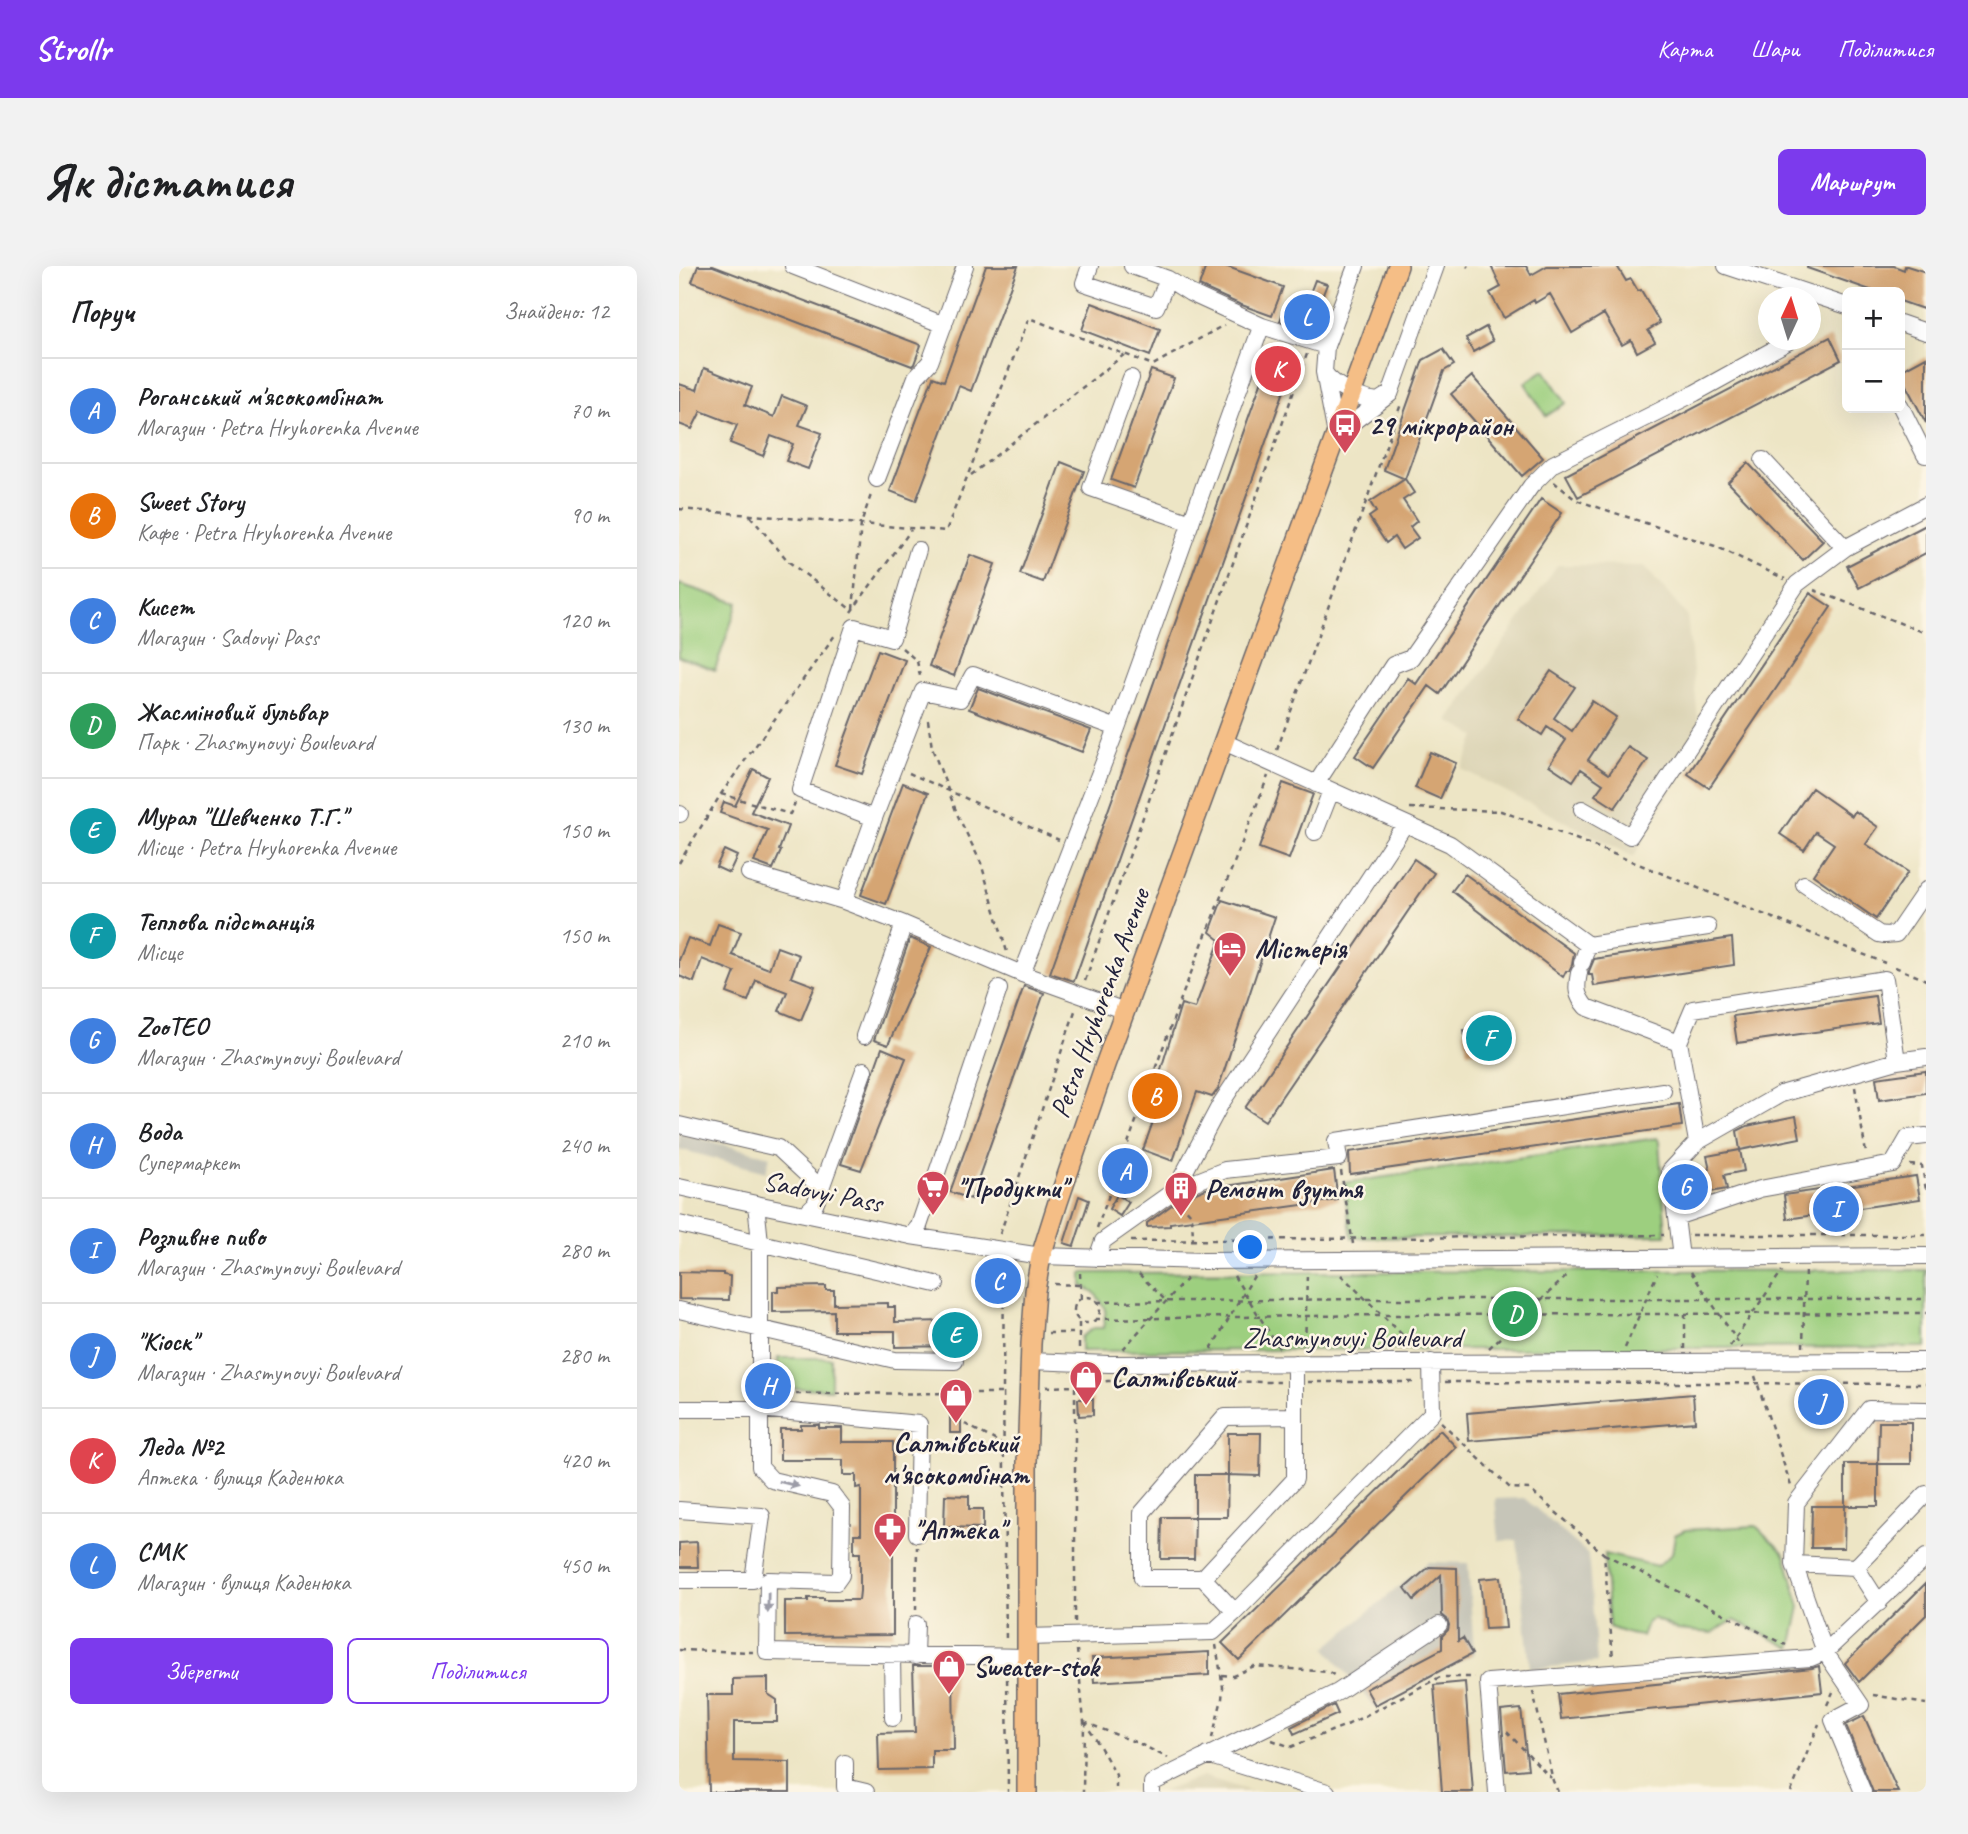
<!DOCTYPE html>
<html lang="uk">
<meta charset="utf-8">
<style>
:root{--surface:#fff;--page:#f2f2f2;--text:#202124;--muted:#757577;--line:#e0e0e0;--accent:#7c3aed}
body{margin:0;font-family:Caveat,sans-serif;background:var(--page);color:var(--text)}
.controls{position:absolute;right:21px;top:21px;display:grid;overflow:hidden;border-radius:10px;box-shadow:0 7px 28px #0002}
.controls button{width:63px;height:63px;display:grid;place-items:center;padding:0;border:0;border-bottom:2px solid var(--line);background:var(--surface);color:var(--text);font:35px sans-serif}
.compass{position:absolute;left:1079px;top:21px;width:63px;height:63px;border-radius:50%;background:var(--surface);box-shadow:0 7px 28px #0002;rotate:4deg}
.you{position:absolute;left:572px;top:982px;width:24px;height:24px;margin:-18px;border:5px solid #fff;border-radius:50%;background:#1a73e8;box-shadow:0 0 0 10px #1a73e833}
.badge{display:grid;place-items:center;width:46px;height:46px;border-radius:50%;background:var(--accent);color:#fff;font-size:23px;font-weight:700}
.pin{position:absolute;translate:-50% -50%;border:4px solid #fff;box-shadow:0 2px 7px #0006}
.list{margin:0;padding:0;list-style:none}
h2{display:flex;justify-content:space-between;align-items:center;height:91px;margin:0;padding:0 28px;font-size:30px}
h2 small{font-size:23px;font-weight:400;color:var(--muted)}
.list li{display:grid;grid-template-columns:46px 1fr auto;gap:21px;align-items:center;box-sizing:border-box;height:105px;padding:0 28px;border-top:2px solid var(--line)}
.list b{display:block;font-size:26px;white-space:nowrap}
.list p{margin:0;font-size:23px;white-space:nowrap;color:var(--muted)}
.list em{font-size:23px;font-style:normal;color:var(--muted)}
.actions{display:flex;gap:14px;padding:21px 28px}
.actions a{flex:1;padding:16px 0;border:2px solid var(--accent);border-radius:10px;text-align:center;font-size:24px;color:var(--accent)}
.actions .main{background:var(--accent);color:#fff}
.map{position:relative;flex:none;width:1247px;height:1526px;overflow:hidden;border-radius:10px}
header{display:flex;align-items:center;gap:42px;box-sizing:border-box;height:98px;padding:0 35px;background:var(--accent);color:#fff}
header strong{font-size:33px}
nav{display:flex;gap:38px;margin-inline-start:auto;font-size:24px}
.intro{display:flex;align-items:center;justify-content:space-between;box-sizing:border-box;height:168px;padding:0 42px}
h1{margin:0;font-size:49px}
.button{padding:18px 32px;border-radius:10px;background:var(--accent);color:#fff;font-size:24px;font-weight:700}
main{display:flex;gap:42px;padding:0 42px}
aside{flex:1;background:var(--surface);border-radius:10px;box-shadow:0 7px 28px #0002}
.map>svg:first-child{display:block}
</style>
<header>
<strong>Strollr</strong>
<nav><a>Карта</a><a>Шари</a><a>Поділитися</a></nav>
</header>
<div class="intro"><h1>Як дістатися</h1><a class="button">Маршрут</a></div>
<main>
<aside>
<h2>Поруч<small>Знайдено: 12</small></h2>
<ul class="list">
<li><span class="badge" style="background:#3f7fe0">A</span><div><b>Роганський м'ясокомбінат</b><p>Магазин · Petra Hryhorenka Аvenue</p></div><em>70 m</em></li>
<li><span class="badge" style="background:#e8710a">B</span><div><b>Sweet Story</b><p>Кафе · Petra Hryhorenka Аvenue</p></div><em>90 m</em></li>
<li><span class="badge" style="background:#3f7fe0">C</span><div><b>Кисет</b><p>Магазин · Sadovyi Pass</p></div><em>120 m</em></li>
<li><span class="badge" style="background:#2e9e5b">D</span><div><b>Жасміновий бульвар</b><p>Парк · Zhasmynovyi Boulevard</p></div><em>130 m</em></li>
<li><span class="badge" style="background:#0f9aa8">E</span><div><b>Мурал &quot;Шевченко Т.Г.&quot;</b><p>Місце · Petra Hryhorenka Аvenue</p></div><em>150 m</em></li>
<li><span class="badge" style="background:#0f9aa8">F</span><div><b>Теплова підстанція</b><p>Місце</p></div><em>150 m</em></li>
<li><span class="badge" style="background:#3f7fe0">G</span><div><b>ZooTEO</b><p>Магазин · Zhasmynovyi Boulevard</p></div><em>210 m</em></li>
<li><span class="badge" style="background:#3f7fe0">H</span><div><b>Вода</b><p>Супермаркет</p></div><em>240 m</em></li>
<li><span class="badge" style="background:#3f7fe0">I</span><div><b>Розливне пиво</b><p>Магазин · Zhasmynovyi Boulevard</p></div><em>280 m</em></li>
<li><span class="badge" style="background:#3f7fe0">J</span><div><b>&quot;Кіоск&quot;</b><p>Магазин · Zhasmynovyi Boulevard</p></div><em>280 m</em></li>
<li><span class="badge" style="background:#e0444e">K</span><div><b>Леда №2</b><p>Аптека · вулиця Каденюка</p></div><em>420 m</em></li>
<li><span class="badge" style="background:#3f7fe0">L</span><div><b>СМК</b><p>Магазин · вулиця Каденюка</p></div><em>450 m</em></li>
</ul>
<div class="actions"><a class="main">Зберегти</a><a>Поділитися</a></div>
</aside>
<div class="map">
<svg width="1247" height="1526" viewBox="0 0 1247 1526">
<rect width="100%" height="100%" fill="#fcf5e5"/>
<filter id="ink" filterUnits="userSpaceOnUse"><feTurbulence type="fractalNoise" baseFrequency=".0143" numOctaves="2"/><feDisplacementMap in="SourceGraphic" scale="14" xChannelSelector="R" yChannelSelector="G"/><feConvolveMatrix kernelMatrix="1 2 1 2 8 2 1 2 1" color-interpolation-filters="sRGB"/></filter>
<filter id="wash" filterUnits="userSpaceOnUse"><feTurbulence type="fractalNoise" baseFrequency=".00686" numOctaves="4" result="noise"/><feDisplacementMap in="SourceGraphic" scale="28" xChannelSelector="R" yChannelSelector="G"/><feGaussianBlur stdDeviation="1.57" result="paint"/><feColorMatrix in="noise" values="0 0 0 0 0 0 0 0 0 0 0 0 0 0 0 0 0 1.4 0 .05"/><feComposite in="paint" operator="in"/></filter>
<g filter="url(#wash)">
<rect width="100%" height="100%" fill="#ede5c5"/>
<path fill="#dcd4b5" d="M879,299L965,300L1008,350L1019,452L1025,464L955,591L783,503L797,470L769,455Z
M524,1510L574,1526H482Z"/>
<path fill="#c6c5b8" d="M0,868L91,890L87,906L0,883Z
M845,1232L909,1288L918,1396L851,1403L838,1274L820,1275L816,1233Z
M749,1296L789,1297L795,1388L695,1441L647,1382Z"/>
<path fill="#9dcf7f" stroke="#60785d" stroke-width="2" d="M865,104L887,137L867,150L846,117Z
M0,318L59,337L36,404L0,391Z
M978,872L980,876L987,969L673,972L664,917Z
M1247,1004V1081L402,1085V1071L415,1062H424L427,1043L415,1026L403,1020V1007Z
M99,1092H152V1123L99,1122Z
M1077,1260L1106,1288L1121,1341L1112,1382L1055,1354L1033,1367L999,1364L974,1352L968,1357L963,1370L950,1368L930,1361L925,1288L978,1300L993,1288L996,1269L1006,1264Z"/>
<g id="blocks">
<path fill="#d5a573" d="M19,0H34L242,79L235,98L233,100L13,16Z
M307,0H339L292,125L280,120L237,235L211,225L254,111L265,115Z
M527,0H546L604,21L593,50L560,38L520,20Z
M812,0H847L852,9L868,0H938L947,15L952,13L959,25L962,24L981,57L969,64L976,76L958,86L952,74L943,79L925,48L893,67L871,28L856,37L855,34L825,52L811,27L822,21Z
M1128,0H1215L1225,4L1226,0H1228L1247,6V44L1221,35V26H1197L1128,2Z
M636,14L648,18L630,64L601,55L604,47L621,53Z
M413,37L481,63L471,90L403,64Z
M807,61L814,75L794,86L787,72Z
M1151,71L1162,94L899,231L887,209Z
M764,83L775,99L765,105L726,213L705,204L744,94Z
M593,86L616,94L395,715L371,707Z
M1247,91V157L1221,108V105Z
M25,102L73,121L66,139L95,151L103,130L128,140L120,159L143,167L129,203L107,195L114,178L92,170L84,190L51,177L58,159L22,145L13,163L0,158V118L18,124Z
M472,104L495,112L455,222L432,214Z
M793,110L864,192L843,210L772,128Z
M382,196L405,205L364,316L341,308Z
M1069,197L1144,275L1124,294L1049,216Z
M726,213L735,227L724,234L738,255L731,261L739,272L723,283L715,271L707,277L690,251L697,246L691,236Z
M862,233L883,247L761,428L750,420L694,502L676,490L729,412L737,418Z
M1247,259V287L1180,322L1168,300Z
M291,289L316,298L275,410L250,400Z
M1131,327L1152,341L1030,522L1009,508Z
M199,384L226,394L183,508L156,499Z
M872,405L896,421L875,452L893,465L913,435L937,451L909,494L930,508L949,481L969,494L936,542L916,529L924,518L902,503L894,515L870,499L887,474L868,461L863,469L839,453Z
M299,422L412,464L403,486L290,443Z
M751,486L777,497L761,533L736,522Z
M74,503L89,511L72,546L109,560L100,584L102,585L94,603L75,596L89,564L41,547L45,536L56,540Z
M224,517L249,527L207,638L182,629Z
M604,517L634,528L610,593L580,582Z
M1133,522L1173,550L1176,545L1199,561L1187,578L1229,606L1197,653L1134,609L1155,578L1137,566L1125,584L1101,568Z
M45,584L58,590L50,607L37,601Z
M735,593L755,607L586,855L566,842Z
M786,608L895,687L893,699L890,705H887L884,711L773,625Z
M543,634L596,651L539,823L533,831L518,826L494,895L464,884L488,816L479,813L502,738L516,742L541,674L531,666Z
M39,658L62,666L53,689L90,703L98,681L120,689L112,711L136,720L122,754L100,745L108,726L77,714L69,735L48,727L56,706L23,693L15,716L0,710V694L9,672L31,680Z
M231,672L252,681L209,779L195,774Z
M1053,672L1055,699L915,720L913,709H910V705L915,693Z
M345,720L365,727L292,933L271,926Z
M1196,730L1200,757L1058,777L1054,750Z
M831,758L834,779L788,786L785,764Z
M203,782L227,792L182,904L162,898Z
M1247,805V827L1200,834L1197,812Z
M1000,838L1003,860L671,908L670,886Z
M1117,850L1121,872L1061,884L1058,865L1068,860Z
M1061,884L1065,905L1045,909L1048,923L1009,930L1004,908L1031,903L1028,890Z
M444,894L455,898L444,932L435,919Z
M655,904L659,934L491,957V960L468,961V957L501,933L527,923Z
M1237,910L1241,933L1108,953L1105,929Z
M438,929L450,936L441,950L430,943Z
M400,930L410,934L395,980L385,977Z
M0,1006L44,1007V1009L51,1010L50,1034L0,1033Z
M147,1020V1024H155V1038L209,1037V1041H216V1056L270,1055V1058H276V1080L216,1081V1065H155V1045L94,1046V1025H99V1021Z
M1014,1128L1016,1156L790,1175L788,1147Z
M272,1132H285V1148H272Z
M399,1133H414V1149L400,1150Z
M271,1150L282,1151V1167H271Z
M1200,1156H1232V1198H1199Z
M122,1159H140V1162H163V1176H214V1369L106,1370V1335H129V1332H145V1334H180L181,1325V1287H175V1268H182V1221L177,1222V1209H164V1194H101V1163H122Z
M761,1164L777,1181L560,1394L543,1377Z
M549,1167H582L581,1210L549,1209Z
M1166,1198H1199V1240H1166Z
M516,1209H549L548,1251H516Z
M266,1229L290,1230V1243H304V1262L265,1261Z
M1133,1240H1166L1165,1282H1132Z
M483,1251H516L515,1293H482Z
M18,1276L19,1301H0V1277Z
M750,1301L778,1302L779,1375L784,1372L793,1388L696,1439L687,1423L763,1383V1370L769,1364L770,1359L768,1353L763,1349L762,1309L735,1334L726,1322Z
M822,1311L827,1362L806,1363L801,1313Z
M1247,1317V1349L1180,1416L1166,1397Z
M530,1386V1409L415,1416L413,1392Z
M234,1400H274L275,1484H253V1503L200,1504L199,1467L236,1466Z
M1140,1400L1143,1426L882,1453L879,1428L1133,1402Z
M89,1412V1428L98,1434V1456H55V1495L111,1496V1526H30L28,1429H54V1413Z
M786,1416L794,1526H763L755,1419Z
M655,1439L659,1448L615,1468L612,1461Z
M842,1443L849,1503L827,1505L822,1445Z
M1185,1450L1219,1526H1194L1167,1459Z"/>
</g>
</g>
<g filter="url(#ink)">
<use href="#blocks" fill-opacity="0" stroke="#69666b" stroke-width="2"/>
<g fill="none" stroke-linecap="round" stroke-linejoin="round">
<defs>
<path id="minor" d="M114,0L265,59
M411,0L405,17L477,41L489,13
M453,0L489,13L511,27L583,60
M677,0L647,80L645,106L657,169L711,128
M1047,0L1168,40
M1221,57L1247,66
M645,106C652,118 686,137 701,134C702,133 709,129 711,128L757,0
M452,112L412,222L512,257
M1221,139L1246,189
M1084,194L1166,282
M198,213L237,111L251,96L286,0
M239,284L213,372L175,361L121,524L195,552L165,635L225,658L343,708L446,745
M545,476L771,578L909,679
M637,518L714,399L732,392L852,220L874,198L1016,127L1112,74
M903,543L951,570L1118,318L1166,282L1247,239
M0,548H1
M195,552L244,425L281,433L294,409L438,462
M636,566L652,525
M70,607L165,635
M1125,618L1200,668L1206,669L1217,668L1247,624
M903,697L909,679L1029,661
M900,707C897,722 897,729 907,741L1000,776
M343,708L438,462L581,64L583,60L647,80
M185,770L225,658
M0,859L99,882L142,922L136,938L126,948
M1018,876L1000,776L1014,743L1206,713L1218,795
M0,921L77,938L232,970L362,990L524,995L1247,990
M142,922L185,804
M496,924L541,839L726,558
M77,938L81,976V1201L93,1214L153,1228L163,1241L162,1309L157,1316L89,1314L88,1386L348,1391
M997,951L991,905L1018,876L1102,828L1218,795L1247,791
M0,958L257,1018
M232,970L240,960L320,723
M418,992L424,975L496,924L546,904L660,892L657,875L984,825
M1002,992L997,951L1081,923L1214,898L1229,872L1247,870
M0,1044L216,1094L276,1095
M351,1095L430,1098L1247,1095
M0,1143H80L240,1158L238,1268
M0,1244L83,1250L74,1314H0
M1115,1298L1146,1386L1182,1439L1154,1454L1184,1526
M1177,1301L1115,1298L1117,1237L1190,1143L1247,1144
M524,1312H463V1247L546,1151L616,1150
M1200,1337L1177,1301L1247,1228
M556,1346L524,1312L616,1213V1097
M348,1371L534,1366L556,1346L753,1147L752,1096
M213,1390L214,1452
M236,1390L237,1358
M528,1489L648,1526
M166,1497V1521L187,1526
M473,1526V1517L659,1426L760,1359
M818,1526L809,1416L1132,1392L1146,1386L1247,1291"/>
<path id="major" d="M348,1526V1196L352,1078L356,1025L362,990L379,936L426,799L719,0"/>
</defs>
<use href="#minor" stroke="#69666b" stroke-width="18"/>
<use href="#major" stroke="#69666b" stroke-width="22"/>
<path stroke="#69666b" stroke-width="2.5" stroke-dasharray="5 5" stroke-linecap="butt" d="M788,0L789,1
M292,209L446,88
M875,216L897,234L1036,280L1106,313
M0,243L267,265L350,52L474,99L545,59
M71,250L110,296L174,345
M1135,324L1247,367
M174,343L182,258L193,226
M172,346L232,264
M223,382L238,395L241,410
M249,454L253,482L279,550L302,597L328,686
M598,484L722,138
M230,507L380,574
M42,528L111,548L116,537
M731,542L822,545L902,575L1206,697
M0,597L42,528L156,369
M1216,701L1247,714
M406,715L628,88
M1176,821L1187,887
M1231,899L1243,900L1247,924
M662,905L674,978
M501,936L513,949L514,974
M418,962L501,735L589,510
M321,968L397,742
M1012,969H1247
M452,975L985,969
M325,997L324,1121L327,1376
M1012,1006L1063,1082
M401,1007L402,1032
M460,1008L487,1035
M662,1009L737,1082
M555,1010L600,1082
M375,1018L400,1019
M395 1044a13 13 0 1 1 26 0a13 13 0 1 1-26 0Z
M418,1036L687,1033H1247
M1006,1048V1083
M416,1053L702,1049L1247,1047
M369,1067H400
M1051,1080L1103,1005
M1124,1081L1126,1004
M400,1082V1054
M810,1082L890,1008
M946,1082L978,1008
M444,1083L510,1010
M532,1083L575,1010
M626,1085L628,1007
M1076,1110L1112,1220
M629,1116H738
M766,1116L1247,1118
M367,1121L396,1120L429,1115L601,1116
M97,1128L324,1127
M762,1156L831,1222L850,1223L925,1288L934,1392
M286,1158L325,1179
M925,1288L1107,1379
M237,1344L238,1281
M396,1356V1120L399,1111
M0,1384L74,1386
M398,1384L405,1456L404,1526
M328,1403L329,1526
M543,1409L554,1410L575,1400L650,1406L658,1411
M854,1425L874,1515L879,1526
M1194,1429L1247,1438
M1148,1439L1154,1426
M405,1456L461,1478L489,1492
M405,1456L416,1472L437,1509V1526
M828,1466L872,1512
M533,1472L543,1433L544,1421L537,1379
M593,1474L612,1481L670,1458L761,1411H796
M1112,1526L1140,1458"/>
<use href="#minor" stroke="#fff" stroke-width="16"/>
<use href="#major" stroke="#f5be86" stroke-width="19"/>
</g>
<defs><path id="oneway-solid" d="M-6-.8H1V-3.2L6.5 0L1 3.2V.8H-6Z" transform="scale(1.75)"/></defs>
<g fill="#9c9ca7">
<use href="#oneway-solid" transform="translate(110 1218) rotate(14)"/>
<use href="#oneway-solid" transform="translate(89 1337) rotate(91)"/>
</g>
</g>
<defs>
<symbol id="bus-pin" viewBox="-11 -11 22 30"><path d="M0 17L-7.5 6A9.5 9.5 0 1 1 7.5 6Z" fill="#d1495b" stroke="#fcf5e5"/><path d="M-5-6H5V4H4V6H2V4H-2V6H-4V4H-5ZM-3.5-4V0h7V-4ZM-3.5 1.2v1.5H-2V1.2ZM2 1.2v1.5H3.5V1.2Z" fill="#fff"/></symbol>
<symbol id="hotel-pin" viewBox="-11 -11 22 30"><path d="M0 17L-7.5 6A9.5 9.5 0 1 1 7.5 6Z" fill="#d1495b" stroke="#fcf5e5"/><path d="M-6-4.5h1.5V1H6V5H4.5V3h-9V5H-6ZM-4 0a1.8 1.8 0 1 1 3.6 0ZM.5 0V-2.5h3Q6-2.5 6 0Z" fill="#fff"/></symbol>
<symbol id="supermarket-pin" viewBox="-11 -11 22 30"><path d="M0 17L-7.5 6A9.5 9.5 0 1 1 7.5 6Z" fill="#d1495b" stroke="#fcf5e5"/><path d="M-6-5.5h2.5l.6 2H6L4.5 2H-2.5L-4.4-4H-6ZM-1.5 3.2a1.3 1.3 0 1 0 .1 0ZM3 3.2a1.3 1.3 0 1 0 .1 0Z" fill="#fff"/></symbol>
<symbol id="building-pin" viewBox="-11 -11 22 30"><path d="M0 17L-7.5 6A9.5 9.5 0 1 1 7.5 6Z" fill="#d1495b" stroke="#fcf5e5"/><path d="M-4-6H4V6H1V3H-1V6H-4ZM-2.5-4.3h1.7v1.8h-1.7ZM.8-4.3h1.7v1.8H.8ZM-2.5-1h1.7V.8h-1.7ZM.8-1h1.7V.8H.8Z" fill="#fff"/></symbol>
<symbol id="shop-pin" viewBox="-11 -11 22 30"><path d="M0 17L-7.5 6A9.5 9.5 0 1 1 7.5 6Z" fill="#d1495b" stroke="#fcf5e5"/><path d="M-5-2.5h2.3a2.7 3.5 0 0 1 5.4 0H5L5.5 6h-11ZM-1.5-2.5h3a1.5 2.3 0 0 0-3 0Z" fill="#fff"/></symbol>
<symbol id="pharmacy-pin" viewBox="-11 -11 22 30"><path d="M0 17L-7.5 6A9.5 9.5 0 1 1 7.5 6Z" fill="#d1495b" stroke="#fcf5e5"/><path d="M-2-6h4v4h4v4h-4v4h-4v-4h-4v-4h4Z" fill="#fff"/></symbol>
</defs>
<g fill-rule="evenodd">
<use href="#bus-pin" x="647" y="140" width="38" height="52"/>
<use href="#hotel-pin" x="532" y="663" width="38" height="52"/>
<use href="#supermarket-pin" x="235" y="902" width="38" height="52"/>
<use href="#building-pin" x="483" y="903" width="38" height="52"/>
<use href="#shop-pin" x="388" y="1092" width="38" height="52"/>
<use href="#shop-pin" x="258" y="1110" width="38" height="52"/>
<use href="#pharmacy-pin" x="192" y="1244" width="38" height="52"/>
<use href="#shop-pin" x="251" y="1381" width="38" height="52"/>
</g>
<g text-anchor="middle" stroke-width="5" stroke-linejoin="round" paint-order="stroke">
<g font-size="28" font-weight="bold" fill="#22223b" stroke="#fcf5e5" text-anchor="start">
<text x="690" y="169">29 мікрорайон</text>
<text x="576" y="692">Містерія</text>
<text x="278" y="931">"Продукти"</text>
<text x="526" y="932">Ремонт взуття</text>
<text x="432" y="1121">Салтівський</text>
<text x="277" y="1186" text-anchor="middle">Салтівський<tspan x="277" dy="32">м'ясокомбінат</tspan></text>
<text x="235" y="1273">"Аптека"</text>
<text x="294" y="1410">Sweater-stok</text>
</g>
<g font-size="28" fill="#22223b" stroke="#fcf5e5">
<text transform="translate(420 737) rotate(-70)" y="10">Petra Hryhorenka Аvenue</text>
<text transform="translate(144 925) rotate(11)" y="10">Sadovyi Pass</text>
<text x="673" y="1081">Zhasmynovyi Boulevard</text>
</g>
</g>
</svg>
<div class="controls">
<button>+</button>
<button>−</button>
</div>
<svg class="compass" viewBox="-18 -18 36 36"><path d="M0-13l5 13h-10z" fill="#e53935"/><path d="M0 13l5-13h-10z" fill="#757577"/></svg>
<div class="you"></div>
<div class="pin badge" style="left:446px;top:905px;background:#3f7fe0">A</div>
<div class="pin badge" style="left:476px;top:830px;background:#e8710a">B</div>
<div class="pin badge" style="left:319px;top:1015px;background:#3f7fe0">C</div>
<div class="pin badge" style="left:836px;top:1048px;background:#2e9e5b">D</div>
<div class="pin badge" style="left:276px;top:1069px;background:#0f9aa8">E</div>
<div class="pin badge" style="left:810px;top:772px;background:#0f9aa8">F</div>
<div class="pin badge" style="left:1006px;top:921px;background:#3f7fe0">G</div>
<div class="pin badge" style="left:89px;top:1120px;background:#3f7fe0">H</div>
<div class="pin badge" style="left:1157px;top:943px;background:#3f7fe0">I</div>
<div class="pin badge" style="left:1142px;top:1136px;background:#3f7fe0">J</div>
<div class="pin badge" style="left:599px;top:103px;background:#e0444e">K</div>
<div class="pin badge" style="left:628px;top:51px;background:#3f7fe0">L</div>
</div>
</main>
